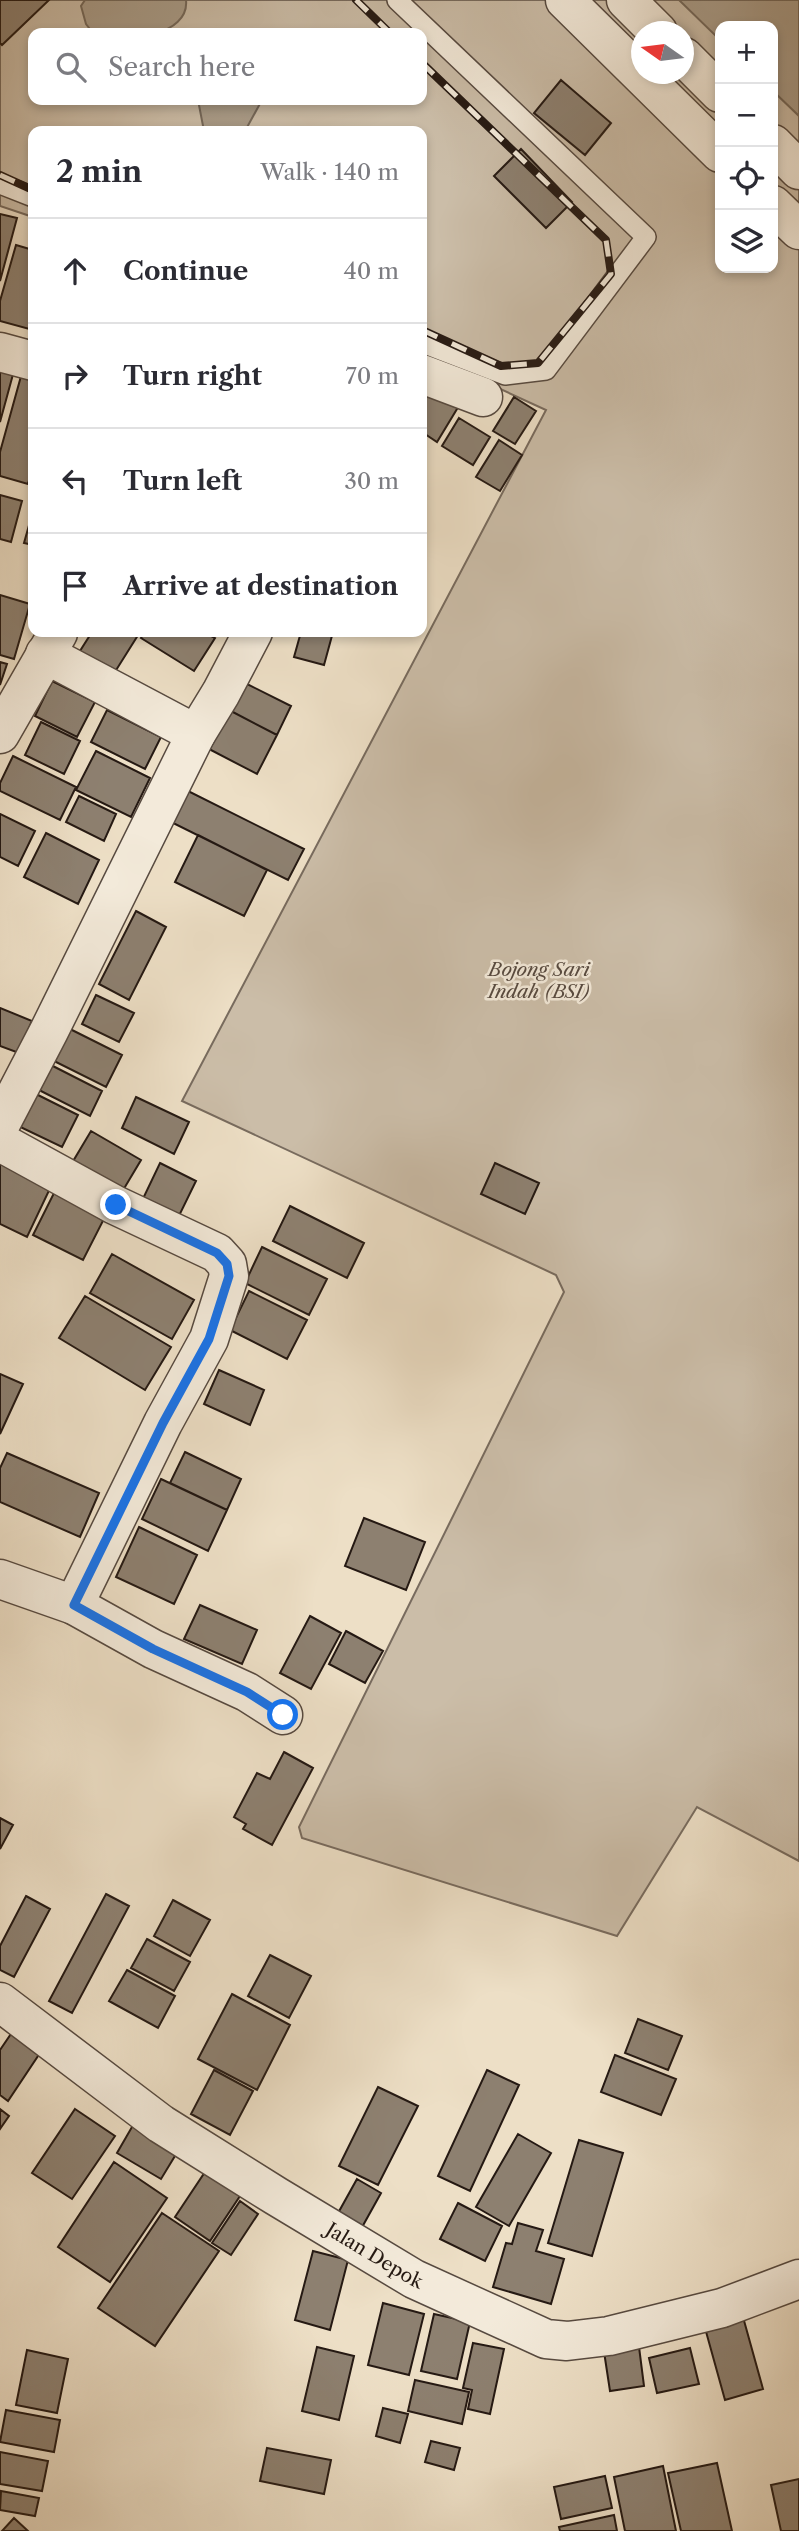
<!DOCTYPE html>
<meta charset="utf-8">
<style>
:root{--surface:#fff;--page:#f2f2f3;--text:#2b2b33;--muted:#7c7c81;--line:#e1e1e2}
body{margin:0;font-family:"Libre Caslon Text",serif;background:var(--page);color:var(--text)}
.controls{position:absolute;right:21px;top:21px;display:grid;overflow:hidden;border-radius:14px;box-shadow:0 4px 10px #0003}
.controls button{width:63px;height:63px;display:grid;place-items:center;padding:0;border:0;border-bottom:2px solid var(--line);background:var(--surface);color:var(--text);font:35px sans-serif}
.compass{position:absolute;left:631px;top:21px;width:63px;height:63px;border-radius:50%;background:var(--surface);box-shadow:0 4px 10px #0003;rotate:284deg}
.stop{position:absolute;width:21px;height:21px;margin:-16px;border:5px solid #1a73e8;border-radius:50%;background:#fff}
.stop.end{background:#1a73e8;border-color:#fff;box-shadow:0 2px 7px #0008}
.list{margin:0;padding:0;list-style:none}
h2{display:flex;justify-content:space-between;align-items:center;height:91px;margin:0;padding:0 28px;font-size:30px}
h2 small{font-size:23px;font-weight:400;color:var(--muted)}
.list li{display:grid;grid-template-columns:46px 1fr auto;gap:21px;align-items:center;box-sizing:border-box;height:105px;padding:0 28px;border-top:2px solid var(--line)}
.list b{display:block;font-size:26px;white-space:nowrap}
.list em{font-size:23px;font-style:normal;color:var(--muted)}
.icon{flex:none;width:38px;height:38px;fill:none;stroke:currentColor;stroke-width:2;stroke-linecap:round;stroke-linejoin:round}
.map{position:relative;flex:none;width:799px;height:2531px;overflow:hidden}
.search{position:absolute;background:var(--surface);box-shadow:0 4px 10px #0003;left:28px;top:28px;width:399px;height:77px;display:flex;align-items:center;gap:18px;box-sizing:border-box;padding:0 24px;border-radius:14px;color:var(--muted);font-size:26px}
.panel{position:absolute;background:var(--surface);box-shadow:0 4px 10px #0003;left:28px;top:126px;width:399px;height:511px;border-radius:14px}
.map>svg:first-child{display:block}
</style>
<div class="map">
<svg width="799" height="2531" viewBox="0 0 799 2531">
<rect width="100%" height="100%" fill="#eddfc6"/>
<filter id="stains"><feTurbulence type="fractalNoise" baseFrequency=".00286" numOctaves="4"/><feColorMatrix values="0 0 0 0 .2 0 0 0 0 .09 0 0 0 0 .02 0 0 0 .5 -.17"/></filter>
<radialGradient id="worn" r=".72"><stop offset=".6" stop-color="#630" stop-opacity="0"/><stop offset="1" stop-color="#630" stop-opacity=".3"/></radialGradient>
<path fill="#cbbda8" stroke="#786b5e" stroke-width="2" fill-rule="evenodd" d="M0,0H682L720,37V268H773V88L799,114V1861L697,1807L617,1936L302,1838L299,1827L564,1292L556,1275L182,1101L546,410L422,353V131H33V217L0,206ZM642,32H684V74H642ZM33,33H422V100H33Z"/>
<path fill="#a99c89" stroke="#74685a" stroke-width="2" d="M85,0H186C188,18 172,29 156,33H93L86,24L81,6Z
M679,0H799V116L773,91V26H720V40Z
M198,100H262L245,131H204Z"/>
<path fill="#8d8070" stroke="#251913" stroke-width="2" d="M0,0H49L2,45L0,43Z
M561,80L611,123L585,155L534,113Z
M521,149L572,202L546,228L494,176Z
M0,214L17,218L0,281Z
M16,245L33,250V330L0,321V301Z
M0,363L15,367L0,422Z
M23,369L33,371V465L28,484L0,476V452Z
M422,379L460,404L437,442L422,432Z
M514,397L536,411L515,444L493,431Z
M459,418L490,437L473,465L442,446Z
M499,440L522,455L500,491L476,477Z
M0,495L22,501L11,542L0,539Z
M33,511V545L24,543Z
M0,595L30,604L14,659L0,655Z
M92,632H140L108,683L73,662Z
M145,632H204L215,638L194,671L141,638Z
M301,632H333L324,665L294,657Z
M0,662L7,664L0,685Z
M52,681L95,702L77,737L35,716Z
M243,682L291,706L277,735L229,710Z
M107,710L161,737L145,769L91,742Z
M229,710L277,735L257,774L209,749Z
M41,722L80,741L64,774L25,755Z
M96,751L150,778L131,817L76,790Z
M13,756L76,787L60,820L0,791V783Z
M174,784L304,849L288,880L159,816Z
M79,796L116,814L104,841L66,822Z
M0,814L35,831L18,866L0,857Z
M46,833L99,860L78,904L24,877Z
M198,835L267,870L244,916L175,882Z
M136,911L166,927L129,1000L99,984Z
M96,995L134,1013L119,1042L82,1024Z
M0,1008L32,1021L19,1053L0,1046Z
M68,1028L122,1055L106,1087L52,1060Z
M45,1062L102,1091L90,1116L33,1087Z
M28,1090L78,1115L62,1147L12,1123Z
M136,1097L189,1122L174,1154L122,1128Z
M91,1131L141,1160L122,1192L72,1163Z
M0,1153L54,1180L27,1237L0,1224Z
M160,1163L196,1181L175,1224L139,1207Z
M495,1163L539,1183L525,1214L481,1194Z
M58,1185L108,1211L83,1260L33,1235Z
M290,1206L364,1243L347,1278L273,1241Z
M262,1247L327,1279L309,1315L245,1283Z
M112,1254L194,1300L172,1339L90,1293Z
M249,1291L307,1320L287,1359L230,1330Z
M85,1296L171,1347L145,1390L59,1338Z
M219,1370L264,1390L250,1425L204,1404Z
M0,1374L23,1384L0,1434Z
M185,1452L241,1479L227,1510L170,1483Z
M7,1453L99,1493L80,1537L0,1502V1468Z
M161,1479L227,1510L208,1551L142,1519Z
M364,1518L425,1542L406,1590L345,1566Z
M139,1527L197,1555L174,1604L116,1577Z
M200,1605L257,1630L242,1664L184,1639Z
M310,1616L341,1633L311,1689L280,1673Z
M346,1631L383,1651L365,1683L329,1664Z
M284,1752L313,1768L272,1845L243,1829L246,1824L234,1817L257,1773L270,1779Z
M0,1818L13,1825L0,1849Z
M106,1894L129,1906L72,2013L49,2001Z
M26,1896L50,1909L14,1977L0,1970V1946Z
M173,1900L210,1920L190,1956L154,1936Z
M147,1939L190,1962L174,1991L131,1968Z
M270,1955L311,1976L289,2018L248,1996Z
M127,1970L175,1996L158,2028L109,2001Z
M232,1994L290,2025L257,2090L198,2059Z
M638,2019L682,2036L668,2070L625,2053Z
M17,2025L46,2044L8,2101L0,2095V2050Z
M615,2055L676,2079L661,2115L601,2092Z
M214,2070L253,2091L230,2135L191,2114Z
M487,2070L519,2085L470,2191L438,2176Z
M378,2087L418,2106L378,2185L339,2166Z
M0,2109L9,2116L0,2129Z
M75,2109L115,2136L72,2199L32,2173Z
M136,2120L181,2146L161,2179L117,2153Z
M518,2134L551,2153L509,2226L476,2207Z
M579,2140L623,2153L592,2256L548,2243Z
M114,2162L167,2198L110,2282L58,2247Z
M209,2166L244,2190L210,2241L175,2217Z
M357,2179L381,2193L361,2229L337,2215Z
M240,2201L258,2214L231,2255L212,2243Z
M458,2203L502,2226L485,2261L440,2239Z
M162,2213L219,2251L155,2346L98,2308Z
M518,2223L543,2230L536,2251L564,2259L551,2304L493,2287L506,2243L512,2244Z
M313,2251L348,2260L330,2330L295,2320Z
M383,2303L424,2314L409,2375L368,2365Z
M434,2314L470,2322L457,2379L421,2371Z
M743,2317L763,2389L725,2400L705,2328Z
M638,2339L644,2386L610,2391L603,2345Z
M473,2343L504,2349L490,2414L468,2409L472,2390L463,2388Z
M317,2347L354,2356L339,2420L302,2411Z
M690,2348L699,2384L657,2393L649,2358Z
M27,2350L68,2359L57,2413L16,2405Z
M415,2380L469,2392L462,2424L408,2411Z
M383,2408L408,2414L400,2443L376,2436Z
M6,2410L60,2420L54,2452L0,2442Z
M431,2441L460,2448L454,2470L425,2462Z
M267,2448L331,2460L324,2494L260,2481Z
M0,2452L48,2461L42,2491L0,2484Z
M717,2463L732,2531H681L668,2473Z
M663,2466L676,2531H625L614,2477Z
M605,2476L612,2508L561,2519L554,2487Z
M799,2479V2531H781L771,2485Z
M1,2491L39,2498L35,2516L0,2510Z
M614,2515L617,2531H560L559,2527Z
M14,2518L28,2531H2Z"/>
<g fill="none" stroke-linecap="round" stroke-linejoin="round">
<defs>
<path id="lane" d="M397,0L646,237L546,370L505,375L422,343
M0,184L33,197"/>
<g id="street">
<path d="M565,0L720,153"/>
<path d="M626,0L658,32"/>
<path d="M684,57L720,93"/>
<path d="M773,144L799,170"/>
<path d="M773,205L799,230"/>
<path d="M0,352L33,361"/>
<path d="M422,374L483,397"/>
<path d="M45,654L196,734"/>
<path d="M0,734L58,633"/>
<path d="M0,1125L49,1031L196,734L221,693L253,632"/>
<path d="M0,1142L115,1205L217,1253L227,1264L229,1276L209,1339L163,1423L74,1605"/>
<path d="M0,1579L74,1605L153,1649L247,1692L283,1715"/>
<path id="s1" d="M0,2002L161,2124L276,2196L414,2279L546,2339L567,2341L609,2336L722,2308L799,2279"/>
</g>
</defs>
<use href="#lane" stroke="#574a40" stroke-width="22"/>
<use href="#street" stroke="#574a40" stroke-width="41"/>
<use href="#lane" stroke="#f3eada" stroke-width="19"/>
<use href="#street" stroke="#f3eada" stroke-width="38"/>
<defs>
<path id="rail" d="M356,0L390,33
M422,63L606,240L611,274L538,363L501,366L422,330
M0,175L33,190"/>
</defs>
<use href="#rail" stroke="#251913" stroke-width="8"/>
<use href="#rail" stroke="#f3eada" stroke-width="5" stroke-dasharray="16" stroke-linecap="butt"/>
</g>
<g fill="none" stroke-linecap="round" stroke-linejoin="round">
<path stroke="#1a73e8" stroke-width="9" d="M116,1205L217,1253L227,1264L229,1276L209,1339L163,1423L74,1605L153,1649L247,1692L283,1715"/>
</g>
<g text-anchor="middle" stroke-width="5" stroke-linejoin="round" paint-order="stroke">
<g font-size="19" font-style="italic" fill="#574a40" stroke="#f3eada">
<text x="539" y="976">Bojong Sari<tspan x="539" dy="22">Indah (BSI)</tspan></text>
</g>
<g font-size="19" fill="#251913" stroke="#f3eada">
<text dy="7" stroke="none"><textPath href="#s1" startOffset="453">Jalan Depok</textPath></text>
</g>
</g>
<rect width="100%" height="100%" filter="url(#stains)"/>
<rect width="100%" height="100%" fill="url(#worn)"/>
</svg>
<div class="controls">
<button>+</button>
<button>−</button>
<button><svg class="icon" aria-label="locate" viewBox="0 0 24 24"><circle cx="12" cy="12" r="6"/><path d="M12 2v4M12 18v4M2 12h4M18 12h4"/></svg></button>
<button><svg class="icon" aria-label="layers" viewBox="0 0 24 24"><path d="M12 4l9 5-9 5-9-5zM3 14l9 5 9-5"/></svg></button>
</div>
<svg class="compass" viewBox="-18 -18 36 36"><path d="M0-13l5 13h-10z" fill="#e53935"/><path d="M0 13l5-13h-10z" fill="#7c7c81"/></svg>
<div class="stop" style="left:283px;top:1715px"></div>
<div class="stop end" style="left:116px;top:1205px"></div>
<div class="search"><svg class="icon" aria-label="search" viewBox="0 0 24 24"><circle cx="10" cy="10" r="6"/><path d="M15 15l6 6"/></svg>Search here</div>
<section class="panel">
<h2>2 min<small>Walk · 140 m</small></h2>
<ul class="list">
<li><svg class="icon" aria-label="ahead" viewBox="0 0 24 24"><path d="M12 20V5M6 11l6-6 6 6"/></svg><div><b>Continue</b></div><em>40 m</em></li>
<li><svg class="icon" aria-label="right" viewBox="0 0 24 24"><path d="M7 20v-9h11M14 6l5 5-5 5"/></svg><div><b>Turn right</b></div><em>70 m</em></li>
<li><svg class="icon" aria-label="left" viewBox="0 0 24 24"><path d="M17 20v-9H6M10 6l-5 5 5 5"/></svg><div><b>Turn left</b></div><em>30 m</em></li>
<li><svg class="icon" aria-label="arrive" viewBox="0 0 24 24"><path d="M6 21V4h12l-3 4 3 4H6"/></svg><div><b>Arrive at destination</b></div></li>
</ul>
</section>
</div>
